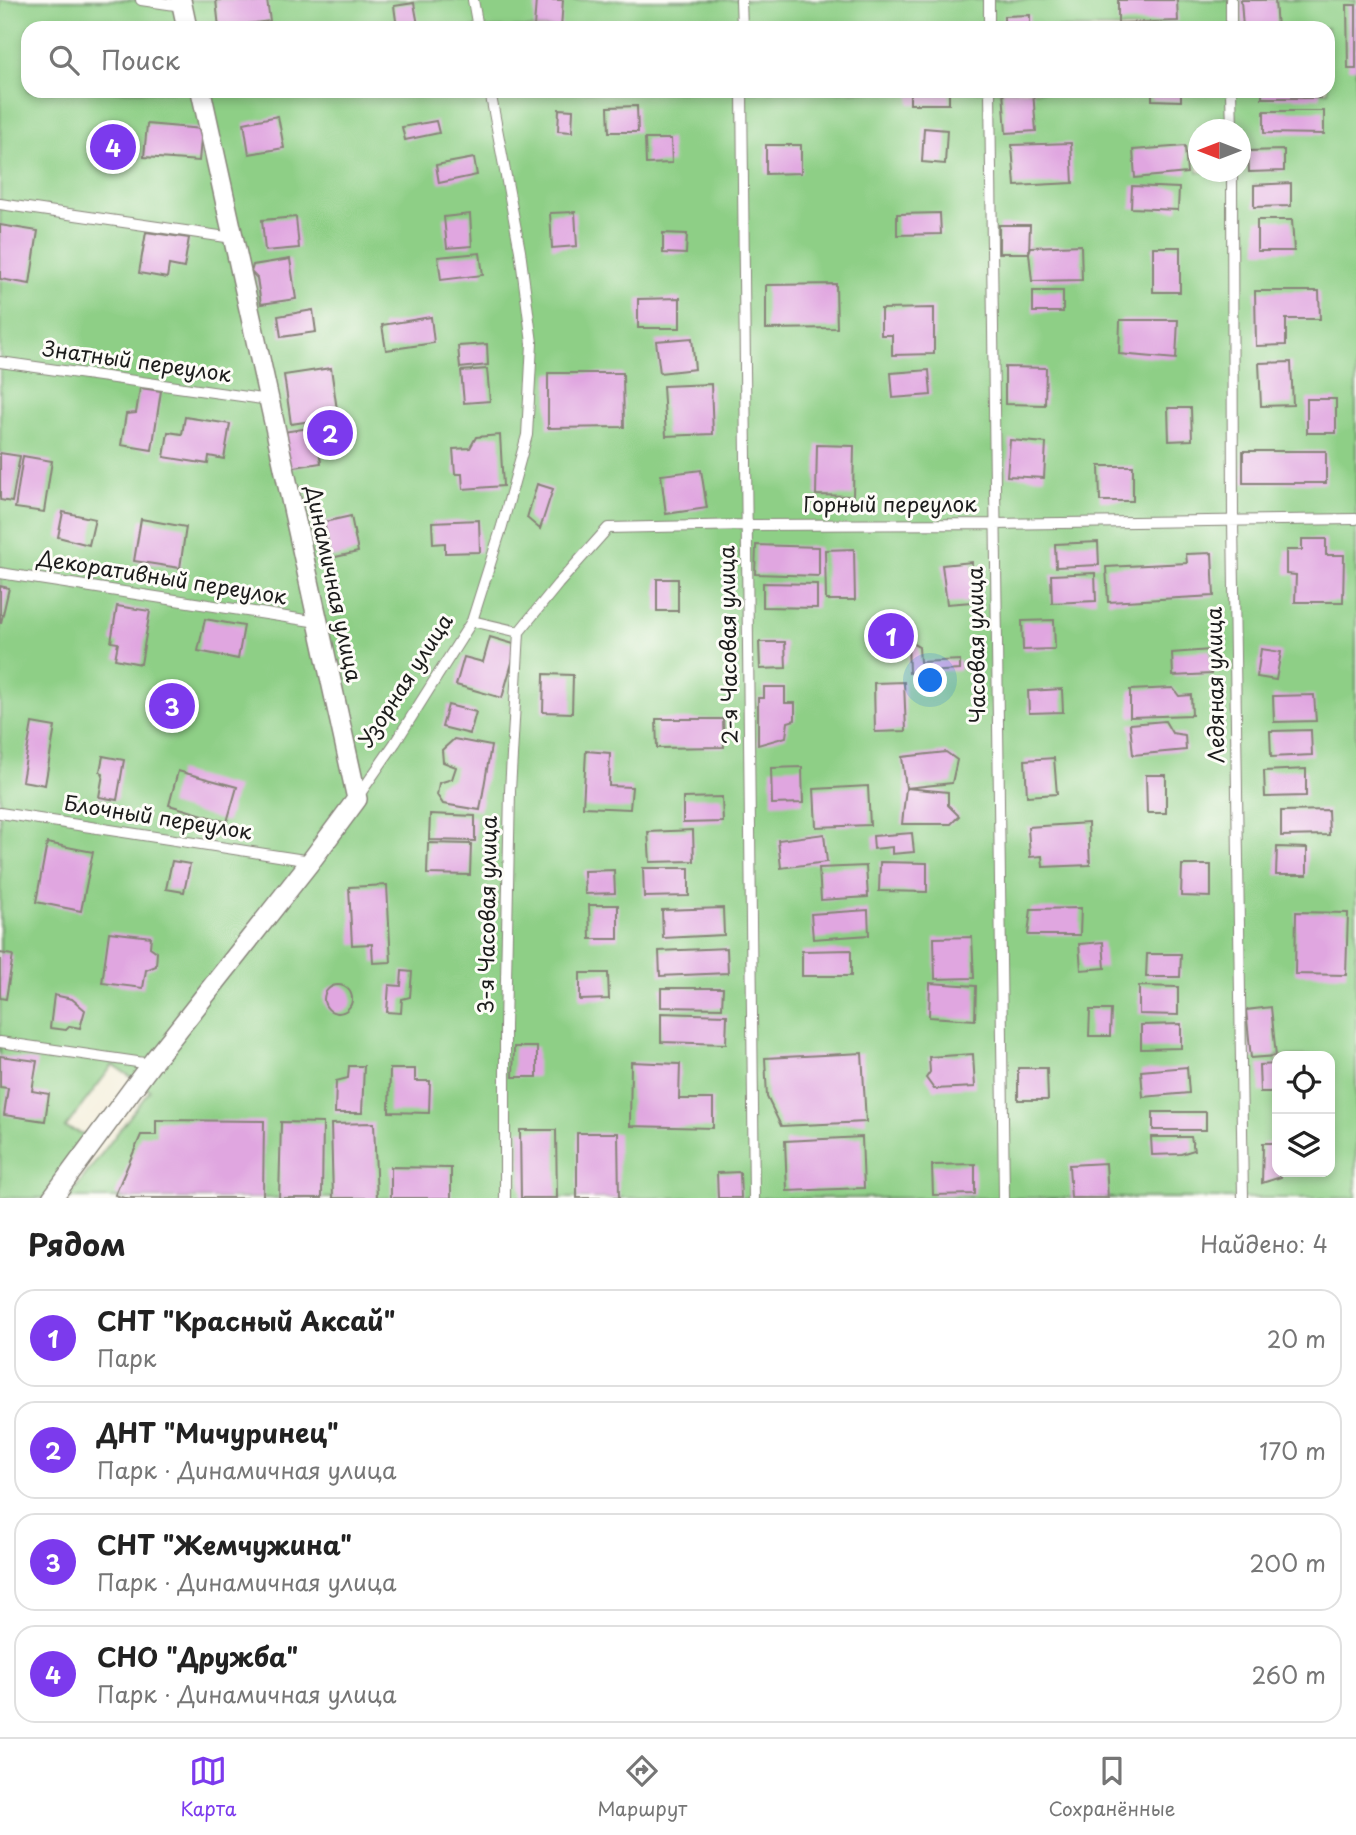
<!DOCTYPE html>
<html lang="ru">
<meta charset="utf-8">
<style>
:root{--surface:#fff;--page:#f6f6f6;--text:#222;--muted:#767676;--line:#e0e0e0;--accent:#7c3aed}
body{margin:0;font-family:"Playpen Sans",sans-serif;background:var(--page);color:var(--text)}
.controls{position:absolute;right:21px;bottom:21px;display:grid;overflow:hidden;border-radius:14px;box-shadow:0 4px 10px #0003}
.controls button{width:63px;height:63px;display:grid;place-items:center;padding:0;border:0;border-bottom:2px solid var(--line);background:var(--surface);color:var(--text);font:35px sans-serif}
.compass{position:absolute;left:1188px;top:119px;width:63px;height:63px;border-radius:50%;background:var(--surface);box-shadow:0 4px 10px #0003;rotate:270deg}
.you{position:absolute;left:931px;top:681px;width:24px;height:24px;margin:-18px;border:5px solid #fff;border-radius:50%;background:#1a73e8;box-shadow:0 0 0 10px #1a73e833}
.badge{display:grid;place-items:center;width:46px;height:46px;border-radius:50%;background:var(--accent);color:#fff;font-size:23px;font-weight:700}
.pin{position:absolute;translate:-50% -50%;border:4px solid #fff;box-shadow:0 2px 7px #0006}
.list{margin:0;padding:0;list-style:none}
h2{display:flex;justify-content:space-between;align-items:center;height:91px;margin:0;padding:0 28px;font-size:30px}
h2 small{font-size:23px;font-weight:400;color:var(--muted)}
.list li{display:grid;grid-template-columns:46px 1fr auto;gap:21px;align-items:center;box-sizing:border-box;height:98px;margin:0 14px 14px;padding:0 14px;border:2px solid var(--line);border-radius:21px}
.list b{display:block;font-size:26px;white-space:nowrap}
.list p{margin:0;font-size:23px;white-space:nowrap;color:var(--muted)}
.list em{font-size:23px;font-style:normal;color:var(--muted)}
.icon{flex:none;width:38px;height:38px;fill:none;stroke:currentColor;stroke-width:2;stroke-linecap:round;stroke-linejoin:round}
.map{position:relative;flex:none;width:1356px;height:1198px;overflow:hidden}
.search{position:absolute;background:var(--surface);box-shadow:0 4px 10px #0003;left:21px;right:21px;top:21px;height:77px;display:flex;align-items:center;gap:18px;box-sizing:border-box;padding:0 24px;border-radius:21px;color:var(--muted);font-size:26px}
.sheet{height:539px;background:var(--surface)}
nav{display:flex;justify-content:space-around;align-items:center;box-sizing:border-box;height:98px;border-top:2px solid var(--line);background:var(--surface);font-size:19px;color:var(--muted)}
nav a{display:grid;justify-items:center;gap:4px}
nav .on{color:var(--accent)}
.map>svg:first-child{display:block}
</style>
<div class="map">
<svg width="1356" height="1198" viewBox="0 0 1356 1198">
<rect width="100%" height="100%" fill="#fdfcf7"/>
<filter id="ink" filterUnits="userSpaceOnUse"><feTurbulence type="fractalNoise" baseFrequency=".0143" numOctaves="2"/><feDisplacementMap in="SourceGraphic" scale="14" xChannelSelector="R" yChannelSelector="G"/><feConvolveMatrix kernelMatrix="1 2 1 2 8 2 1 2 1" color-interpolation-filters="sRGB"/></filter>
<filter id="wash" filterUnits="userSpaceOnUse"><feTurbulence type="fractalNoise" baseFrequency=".00686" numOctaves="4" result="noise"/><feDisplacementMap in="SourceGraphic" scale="28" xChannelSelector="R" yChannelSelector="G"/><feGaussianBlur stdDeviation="1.57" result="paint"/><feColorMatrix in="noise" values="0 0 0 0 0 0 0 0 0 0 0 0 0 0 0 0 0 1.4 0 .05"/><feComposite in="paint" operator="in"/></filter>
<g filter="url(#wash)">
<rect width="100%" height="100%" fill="#f3edd8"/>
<path fill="#8ecf86" stroke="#557651" stroke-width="2" fill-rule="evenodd" d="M0,0H1356V1198H68L150,1090L113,1065L65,1128L91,1136L47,1198H0ZM28,28H1328V91H28ZM1198,130H1240V172H1198ZM1277,1056H1330V1172H1277Z"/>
<g id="blocks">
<path fill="#e0a6e0" d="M216,0H267L270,21L219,28Z
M536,0H563L561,28L534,27Z
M1118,0H1177L1178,21L1118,23Z
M1241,0H1275L1277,28H1243Z
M414,3L418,25L397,28L394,6Z
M1347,5H1356V69H1348Z
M1030,15V28H1004V16Z
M910,91H949V104H910Z
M1003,91H1033L1036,131L1006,133Z
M1152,91H1181V101L1152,100Z
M1262,91H1320V98H1262Z
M637,106L638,132H609L608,107Z
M559,109L573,110L572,132L558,131Z
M1264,111H1324V134L1264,133Z
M278,116L284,148L249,154L244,123Z
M436,121L439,133L405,140L402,127Z
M147,124L202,129L199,161L144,157Z
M924,128L947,130L945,164L922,162Z
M645,139H671L672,163L646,164Z
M1071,143L1073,183L1015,186L1012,145Z
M766,145H801V173L766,174Z
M1185,146L1187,173L1135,178L1133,150Z
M1284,150V171L1249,172L1248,151Z
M474,158L477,175L439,183L436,165Z
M1291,183V206L1254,207V185Z
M1132,186L1179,188L1178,210L1131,208Z
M575,212L577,246L552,248L550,213Z
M940,213L941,234L897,235V214Z
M470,214L472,246L447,248L444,217Z
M296,217L299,248L265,251L262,220Z
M1257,220H1292L1294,251H1257Z
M0,225L38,231L30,284L0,279Z
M999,225H1030L1029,253H999Z
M146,232L189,238L184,268L169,265L167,278L139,273Z
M663,233L687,234L686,254L663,253Z
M1081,245L1082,280L1032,281L1029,253L1031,247Z
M1153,247H1180V292H1153Z
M480,253L483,275L441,280L438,257Z
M290,259L296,299L261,304L257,278L251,272L253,265Z
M836,284L837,328L766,329V285Z
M1033,291H1063V312H1033Z
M1255,291H1319L1320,319H1286V345L1256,346Z
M680,298V328H638V299Z
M934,308V354L892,355V335H881V309Z
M313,310L316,332L281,337L278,316Z
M431,317L434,343L386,350L382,325Z
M1120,320H1178L1176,359L1119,354Z
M692,338L695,369L660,373L656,341Z
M487,344L488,365L460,368L458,346Z
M1291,362L1293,405L1261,406L1259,363Z
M1005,367L1046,368L1045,405L1005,404Z
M331,368L338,417L291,424L284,375Z
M487,369L490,401L464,403L461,371Z
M929,370L931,395L893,398L891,373Z
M548,373H623L624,427L548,428Z
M711,384L713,434L666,436L663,386Z
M140,388L161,391L152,450L121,445L126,414L136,413Z
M1307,399H1336V433H1307Z
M1168,408H1191L1192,440L1169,441Z
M185,417L230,424L224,459L209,456L208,464L164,457L168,432L182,434Z
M316,427L321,463L288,468L283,432Z
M500,435L503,486L463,489L462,474H455L453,449L470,448L476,437Z
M1010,440L1046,443L1044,478L1007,476Z
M817,445L854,446L853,496L816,495Z
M1243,451H1326V483H1243Z
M0,453L20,456L12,502L0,500Z
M23,456L52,461L44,512L15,508Z
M1099,466H1133V501H1100Z
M701,470L707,508L666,514L661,475Z
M537,484L553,489L540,529L527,518Z
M63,512L95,519L89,545L58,537Z
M351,516L358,552L331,558L324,522Z
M141,519L186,527L180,568L134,561Z
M479,520L480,552L445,553V543L433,544L432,522Z
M1302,539H1326V555H1344L1343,602H1295L1296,575L1286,574V550H1302Z
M1098,542L1099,565L1056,567L1055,544Z
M756,545L819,547V576L755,574Z
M854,549L855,600H826L825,550Z
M1212,553L1214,596L1108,602L1106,567L1187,563L1186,554Z
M972,562V602L947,604L942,565Z
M1095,573L1096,601L1052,603L1051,575Z
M657,579H678V611H657Z
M763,583L817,584V608L763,607Z
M0,586L9,588L1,623H0Z
M117,606L150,611L141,664L115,659L118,643L111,642Z
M205,619L244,626L238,659L198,651Z
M1054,620L1055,649L1023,650L1022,621Z
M490,637L517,645L502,698L456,685L464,657L483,662Z
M908,641L919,647L920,662L960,660V670L909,673Z
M759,642H785L786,668L760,669Z
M1261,649L1281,652L1276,680L1257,677Z
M1210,650L1211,674L1173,676L1172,653Z
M544,674L573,675L572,713L543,712Z
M904,682L906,731L875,732L874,683Z
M764,687H785V703H795V720L788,722L786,737L758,745V698H764Z
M1173,688L1179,696L1191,695L1192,715L1130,717V690Z
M1062,689L1063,712L1029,713L1028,691Z
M1314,695L1316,721L1274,722L1273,696Z
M448,705L476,712L470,734L442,727Z
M656,719H723L724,747L657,748Z
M1165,721L1172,733L1185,735L1186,750L1133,755L1130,724Z
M32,723L55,727L45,785L22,781Z
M1311,730L1312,755L1271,757L1270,731Z
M454,739L491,746L480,810L443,804L437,795L439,783L452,779L456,767L443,762L442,750Z
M586,751L610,753L609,786L632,787L630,809L583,807Z
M946,752L957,760L952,783L906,788L948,792V805L959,816L951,824H902L906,788L902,757Z
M103,756L124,760L117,800L99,797L103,774L100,771Z
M1054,758L1057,794L1027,796L1025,760Z
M802,767L803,803L772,804L771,768Z
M1306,769V796L1265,797L1264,771Z
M178,771L237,787L227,822L169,805Z
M1146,775H1166V813H1147Z
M868,786L870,825L816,827L814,789Z
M722,797L723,822L683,823V798Z
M1328,810L1329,835L1281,836V811Z
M430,814L475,816V841L429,840Z
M1088,823L1090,865L1043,867L1042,856L1030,857L1028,827Z
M693,830L694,861L650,862L648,832Z
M912,833L914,852L892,854V847L874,849L873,836Z
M824,834L827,862L781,868L778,840Z
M47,843L93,852L81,911L36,902Z
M428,843L471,844L470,875L427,874Z
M1277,847L1307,848V875H1276Z
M172,861L190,864L184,892L166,889Z
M880,862L927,863V892L879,891Z
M1182,865H1211V897L1181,896Z
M866,866L868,897L821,900L819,868Z
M643,868H689V896L644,897Z
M614,870L615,893L585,894L584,871Z
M387,885L391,962L373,963L372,944L352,945L349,887Z
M589,905H618V939H590Z
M723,908L724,935L663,938L662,910Z
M1081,908L1080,935H1028L1031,909Z
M868,910L869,935L813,939L811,914Z
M1296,912L1348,913L1346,975L1295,974Z
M109,932L151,937L150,947L157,952L156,966L146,970L143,988L102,983Z
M972,937L974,978L935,979L934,938Z
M1103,942L1105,968L1081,970L1079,944Z
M727,948L728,973L660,976L659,951Z
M851,950V976H802V951Z
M0,953L13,955L6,999L0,998Z
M1147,954H1181L1180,977H1146Z
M402,971L412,972L410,997L402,999L401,1013L387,1012L389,985L401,986Z
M580,973H608L609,999L580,1000Z
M930,983L976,986L975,1020L929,1017Z
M324 999a14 14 0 1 1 28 0a14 14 0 1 1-28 0Z
M1139,986L1178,987V1015L1139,1014Z
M661,988H723L722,1008L661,1007Z
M54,995L72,999L85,1010L80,1028L70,1026L66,1030L50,1028Z
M1271,1007L1276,1056L1251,1058L1246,1010Z
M1090,1010H1111L1110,1036H1089Z
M661,1013L727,1015L726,1044L661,1042Z
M1181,1024V1048L1141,1049V1025Z
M514,1047H537V1077H513Z
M862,1053L866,1122L781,1126L767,1097L765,1058Z
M973,1054L975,1087L934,1089L926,1078L930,1072L929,1057Z
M0,1056L37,1061L32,1091L49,1094L45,1121L4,1115L8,1088L0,1087Z
M631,1062L680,1064L679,1099H713V1128L630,1126Z
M1277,1064V1092H1260L1259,1065Z
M349,1066H364L362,1113H335L336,1081L348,1078Z
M1187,1067L1189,1093L1143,1097L1141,1071Z
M1018,1068H1047L1048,1100H1018Z
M390,1069H415V1081H430L429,1113L389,1112Z
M1153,1112H1206V1130H1153Z
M156,1120L264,1121L263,1198H124L115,1195L141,1135H156Z
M281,1122L323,1123L322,1198H279Z
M374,1123L377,1198H333L331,1124Z
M520,1130H556L557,1198H521Z
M577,1133H618L619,1198H577Z
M862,1137L864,1188L787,1191L785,1141Z
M1151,1137H1191L1194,1150L1181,1154L1152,1155Z
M1263,1143H1277V1172H1282L1281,1177L1262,1183Z
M1106,1163L1108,1198H1071L1069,1165Z
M975,1164V1194L933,1195L932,1165Z
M391,1167L451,1168V1198H391Z
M740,1172L741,1198H718L717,1173Z"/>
</g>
</g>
<g filter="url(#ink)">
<use href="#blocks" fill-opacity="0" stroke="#88847a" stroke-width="2"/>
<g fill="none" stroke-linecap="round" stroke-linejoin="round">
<defs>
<path id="lane" d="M141,0L182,6
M473,0L478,28
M741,0L742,28
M989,0V28
M1231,0V28
M742,91L754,1198
M990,91L1004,1198
M1231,91L1232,130
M1232,172L1233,521L1243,1198
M0,204L233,238
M0,362L269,400
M0,573L318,622
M472,621L519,632L558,584L608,528L747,525L995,524L1356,519
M357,798L395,743L472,621L502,526L527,435L532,343L520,251L490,91
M0,813L311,861
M0,1042L151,1064
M505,1198V1027L510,791L519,632"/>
<path id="street" d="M181,0L187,28
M52,1198L151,1064L311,861L357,799L201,91"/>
</defs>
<use href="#lane" stroke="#88847a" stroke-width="12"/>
<use href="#street" stroke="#88847a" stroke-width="22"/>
<use href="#lane" stroke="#fff" stroke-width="10"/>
<use href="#street" stroke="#fff" stroke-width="19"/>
</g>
</g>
<g text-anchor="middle" stroke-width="6" stroke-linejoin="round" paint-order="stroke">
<g font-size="21" fill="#1c1c1c" stroke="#fdfcf7">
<text transform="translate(137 362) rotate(8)" y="7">Знатный переулок</text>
<text x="890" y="512">Горный переулок</text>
<text transform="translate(162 578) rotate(9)" y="7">Декоративный переулок</text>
<text transform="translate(333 584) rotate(78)" y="7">Динамичная улица</text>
<text transform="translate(729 645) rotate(-91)" y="7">2-я Часовая улица</text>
<text transform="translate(977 645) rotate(-91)" y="7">Часовая улица</text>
<text transform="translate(406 681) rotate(-57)" y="7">Узорная улица</text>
<text transform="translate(1216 685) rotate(-91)" y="7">Ледяная улица</text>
<text transform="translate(158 818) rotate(9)" y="7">Блочный переулок</text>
<text transform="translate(488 915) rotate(-89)" y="7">3-я Часовая улица</text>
</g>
</g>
</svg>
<div class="controls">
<button><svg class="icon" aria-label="locate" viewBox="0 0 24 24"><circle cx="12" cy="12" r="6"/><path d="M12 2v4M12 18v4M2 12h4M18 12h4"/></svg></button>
<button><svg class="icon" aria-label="layers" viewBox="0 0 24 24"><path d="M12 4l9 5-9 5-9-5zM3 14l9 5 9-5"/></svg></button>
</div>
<svg class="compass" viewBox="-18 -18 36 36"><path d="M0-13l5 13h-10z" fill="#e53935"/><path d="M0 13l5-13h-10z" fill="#767676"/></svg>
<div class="you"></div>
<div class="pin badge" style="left:891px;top:636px">1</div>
<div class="pin badge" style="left:330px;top:433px">2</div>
<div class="pin badge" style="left:172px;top:706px">3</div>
<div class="pin badge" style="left:113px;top:147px">4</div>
<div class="search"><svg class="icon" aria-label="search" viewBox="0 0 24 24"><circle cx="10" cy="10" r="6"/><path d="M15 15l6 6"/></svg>Поиск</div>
</div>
<section class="sheet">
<h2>Рядом<small>Найдено: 4</small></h2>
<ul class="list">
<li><span class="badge">1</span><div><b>СНТ &quot;Красный Аксай&quot;</b><p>Парк</p></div><em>20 m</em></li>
<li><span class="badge">2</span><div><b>ДНТ &quot;Мичуринец&quot;</b><p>Парк · Динамичная улица</p></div><em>170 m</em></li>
<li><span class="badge">3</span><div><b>СНТ &quot;Жемчужина&quot;</b><p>Парк · Динамичная улица</p></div><em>200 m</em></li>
<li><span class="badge">4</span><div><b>СНО &quot;Дружба&quot;</b><p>Парк · Динамичная улица</p></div><em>260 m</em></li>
</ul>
</section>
<nav>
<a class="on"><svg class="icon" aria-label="map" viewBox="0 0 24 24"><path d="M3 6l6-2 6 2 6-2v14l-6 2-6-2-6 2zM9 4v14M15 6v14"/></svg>Карта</a>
<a><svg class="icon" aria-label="directions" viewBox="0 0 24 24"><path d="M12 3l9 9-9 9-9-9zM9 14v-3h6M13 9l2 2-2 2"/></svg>Маршрут</a>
<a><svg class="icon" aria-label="saved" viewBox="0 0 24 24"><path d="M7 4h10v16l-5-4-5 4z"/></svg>Сохранённые</a>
</nav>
